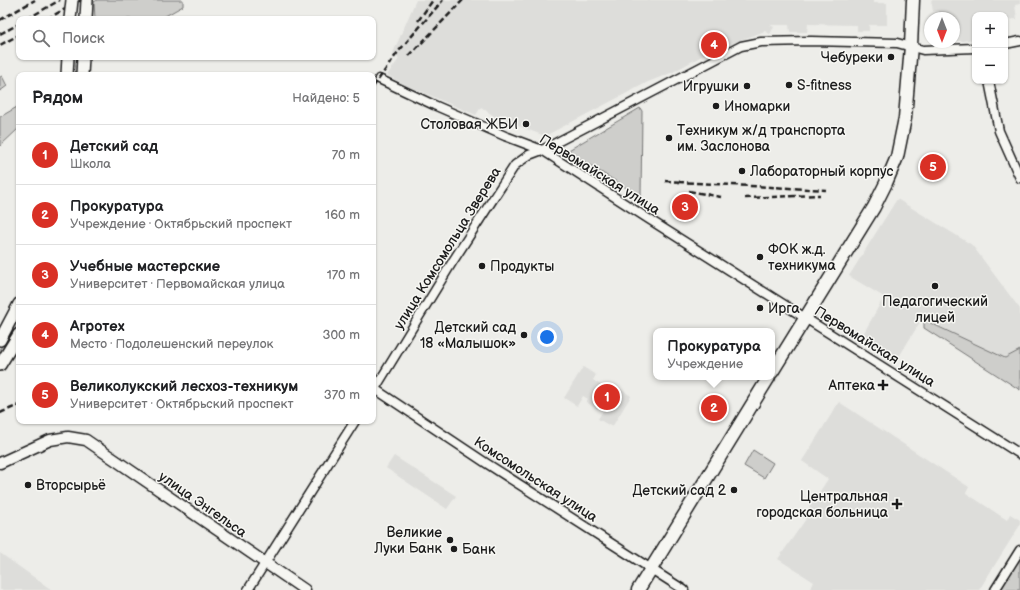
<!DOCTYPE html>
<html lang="ru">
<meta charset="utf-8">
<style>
:root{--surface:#fff;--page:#f6f6f6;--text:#202124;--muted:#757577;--line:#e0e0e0;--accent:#d93025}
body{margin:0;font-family:"Balsamiq Sans",sans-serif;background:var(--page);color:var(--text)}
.controls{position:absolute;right:12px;top:12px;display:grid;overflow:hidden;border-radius:8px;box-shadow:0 1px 3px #0004}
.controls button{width:36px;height:36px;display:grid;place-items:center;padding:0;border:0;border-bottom:1px solid var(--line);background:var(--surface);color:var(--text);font:20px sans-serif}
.compass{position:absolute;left:924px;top:12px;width:36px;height:36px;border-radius:50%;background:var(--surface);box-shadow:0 1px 3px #0004;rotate:180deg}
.you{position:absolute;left:547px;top:337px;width:14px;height:14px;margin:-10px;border:3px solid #fff;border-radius:50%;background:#1a73e8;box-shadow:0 0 0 6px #1a73e833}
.badge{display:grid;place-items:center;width:26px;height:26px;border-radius:50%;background:var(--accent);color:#fff;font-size:13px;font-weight:700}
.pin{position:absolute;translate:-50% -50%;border:2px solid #fff;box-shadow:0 1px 4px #0006}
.popup{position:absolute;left:653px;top:328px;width:122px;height:52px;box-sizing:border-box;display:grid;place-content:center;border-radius:8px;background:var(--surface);filter:drop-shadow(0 1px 3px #0005);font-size:13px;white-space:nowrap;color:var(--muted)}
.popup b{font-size:15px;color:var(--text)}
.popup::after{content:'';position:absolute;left:50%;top:100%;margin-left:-8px;border:8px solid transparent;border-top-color:var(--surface)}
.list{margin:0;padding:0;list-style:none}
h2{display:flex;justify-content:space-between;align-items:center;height:52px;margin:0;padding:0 16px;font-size:17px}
h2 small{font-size:13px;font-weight:400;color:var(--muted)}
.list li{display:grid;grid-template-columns:26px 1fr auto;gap:12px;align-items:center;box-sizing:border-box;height:60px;padding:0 16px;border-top:1px solid var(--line)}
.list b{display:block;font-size:15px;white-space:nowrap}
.list p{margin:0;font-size:13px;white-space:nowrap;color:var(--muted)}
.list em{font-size:13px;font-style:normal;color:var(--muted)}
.icon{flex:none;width:22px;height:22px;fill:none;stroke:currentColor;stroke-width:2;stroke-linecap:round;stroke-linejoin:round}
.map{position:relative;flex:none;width:1020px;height:590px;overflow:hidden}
.search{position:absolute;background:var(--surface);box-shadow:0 1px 3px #0004;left:16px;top:16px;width:360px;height:44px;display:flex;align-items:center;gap:10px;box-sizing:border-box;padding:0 14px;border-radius:8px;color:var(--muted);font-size:15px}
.panel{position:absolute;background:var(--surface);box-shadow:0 1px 3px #0004;left:16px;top:72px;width:360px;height:352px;border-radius:8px}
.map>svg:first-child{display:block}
</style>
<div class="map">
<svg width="1020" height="590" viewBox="0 0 1020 590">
<rect width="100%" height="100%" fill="#edede9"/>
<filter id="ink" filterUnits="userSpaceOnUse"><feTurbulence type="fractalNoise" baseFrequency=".025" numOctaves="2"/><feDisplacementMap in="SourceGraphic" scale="8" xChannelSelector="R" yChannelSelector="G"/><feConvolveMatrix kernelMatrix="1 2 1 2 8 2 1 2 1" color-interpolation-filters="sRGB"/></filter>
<g filter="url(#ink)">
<path fill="#ddddda" d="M416,0H873V3H887V25H869V31H857V25L808,24L807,32H790L789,25H770L774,27L770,34L765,31L709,52L673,72L648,82L545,136L510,123L508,126L481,107L476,115L403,84L387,75L399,59L393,53Z
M931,0H1020V4L1015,5L1017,19L1005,20V15H975V24L973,25L975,39L963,41H954V18H939V11H933Z
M897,199L972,245L1020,309V351L1008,357L993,356L923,317L897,360L861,338L884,297L849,276Z
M583,367L596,375L593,380L615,394L619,388L631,396L612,427L598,419L604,409L600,406L597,409L586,402L588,399L583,396L577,406L564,398Z
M839,402L969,487L966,493L1007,520L1010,514L1020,520V525L979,590H809L814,582L778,559L806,519L803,517L828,479L802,461Z
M394,456L456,496L447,509L386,468Z
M0,553L49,588L52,590H0Z"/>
<path fill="#cececb" stroke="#757574" d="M97,0H183V6L160,19H95L94,2Z
M2,76L7,86L0,91V77Z
M17,107L19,111V128L0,146V117Z
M640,108L642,111L641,197L567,151Z
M19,316V323L0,356V349Z
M924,320L1005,358L1020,350V390L924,328Z
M753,450L773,463L764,478L744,466Z
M1020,558V590H999Z"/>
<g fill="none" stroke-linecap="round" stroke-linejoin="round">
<defs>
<path id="minor" d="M1005,44L1020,41
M379,79L434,105L505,136L542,150L647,218L1020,454
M989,81L999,131L1020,178
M375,389L486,463L684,590
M373,392L453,261L515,165L529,155L542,150L741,46L761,42L811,41L897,43L923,50L975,48
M248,590L355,421
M995,590L1020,550"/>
<path id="tertiary" d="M0,463L50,440L68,437L86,440L305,590"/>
<path id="secondary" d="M86,19L87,0
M67,75L68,57
M82,75L83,57
M0,340L19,304
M0,365L19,334"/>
<path id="primary" d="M772,372L874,207L886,183L897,157L905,118L911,46L913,0
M638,590L769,377"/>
</defs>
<use href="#minor" stroke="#1c1c1c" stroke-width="11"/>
<use href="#tertiary" stroke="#1c1c1c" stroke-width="13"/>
<use href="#secondary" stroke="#1c1c1c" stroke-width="14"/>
<use href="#primary" stroke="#1c1c1c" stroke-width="15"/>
<use href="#minor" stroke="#f6f6f2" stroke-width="8"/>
<use href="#tertiary" stroke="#f6f6f2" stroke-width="10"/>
<use href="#secondary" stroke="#f6f6f2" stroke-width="11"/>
<use href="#primary" stroke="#f6f6f2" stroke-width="12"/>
<path stroke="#1c1c1c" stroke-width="2.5" stroke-dasharray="6 3" stroke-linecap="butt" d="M27,19L60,0
M47,19L81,0
M0,20L35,0
M418,21L433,0
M0,34L19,24
M0,45L19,35
M409,56L463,0
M373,87L398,52L443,0
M665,181L683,182
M678,182L826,190
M689,191L721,197
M745,198L820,195
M0,413L19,405"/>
<defs>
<path id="secondary-bridge" d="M70,19L72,0"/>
</defs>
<use href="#secondary-bridge" stroke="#1c1c1c" stroke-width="14" stroke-linecap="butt"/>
<use href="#secondary-bridge" stroke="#f6f6f2" stroke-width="11"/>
</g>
</g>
<g fill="#1c1c1c" stroke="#f6f6f2" stroke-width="1.5">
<circle cx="891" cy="57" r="4"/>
<circle cx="789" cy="85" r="4"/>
<circle cx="747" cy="86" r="4"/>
<circle cx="716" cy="106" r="4"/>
<circle cx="526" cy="124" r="4"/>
<circle cx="669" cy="138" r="4"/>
<circle cx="742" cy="171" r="4"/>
<circle cx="760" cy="257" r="4"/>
<circle cx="482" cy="266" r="4"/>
<circle cx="935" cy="286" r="4"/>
<circle cx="760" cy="308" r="4"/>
<circle cx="524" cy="335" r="4"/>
<path d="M881 379h4v4h4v4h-4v4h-4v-4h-4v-4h4z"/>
<circle cx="28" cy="485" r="4"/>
<circle cx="734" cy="490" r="4"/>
<path d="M895 498h4v4h4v4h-4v4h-4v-4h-4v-4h4z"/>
<circle cx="450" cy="540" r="4"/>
<circle cx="454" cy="549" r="4"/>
</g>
<g text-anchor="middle" stroke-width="3" stroke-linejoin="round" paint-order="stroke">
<g font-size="14" fill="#1c1c1c" stroke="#f6f6f2" text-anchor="start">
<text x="883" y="62" text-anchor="end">Чебуреки</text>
<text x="797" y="90">S-fitness</text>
<text x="739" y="91" text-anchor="end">Игрушки</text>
<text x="724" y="111">Иномарки</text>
<text x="518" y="129" text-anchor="end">Столовая ЖБИ</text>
<text x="677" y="135">Техникум ж/д транспорта<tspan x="677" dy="16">им. Заслонова</tspan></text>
<text x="750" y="176">Лабораторный корпус</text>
<text x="768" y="254">ФОК ж.д.<tspan x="768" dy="16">техникума</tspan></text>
<text x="490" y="271">Продукты</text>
<text x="935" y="306" text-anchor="middle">Педагогический<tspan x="935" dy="16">лицей</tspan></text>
<text x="768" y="313">Ирга</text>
<text x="516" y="332" text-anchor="end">Детский сад<tspan x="516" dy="16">18 «Малышок»</tspan></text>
<text x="875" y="390" text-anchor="end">Аптека</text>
<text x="36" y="490">Вторсырьё</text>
<text x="726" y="495" text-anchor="end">Детский сад 2</text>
<text x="888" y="501" text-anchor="end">Центральная<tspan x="888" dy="16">городская больница</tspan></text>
<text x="442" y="537" text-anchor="end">Великие<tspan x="442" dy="16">Луки Банк</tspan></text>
<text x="462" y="554">Банк</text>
</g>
<g font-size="14" fill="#1c1c1c" stroke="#f6f6f2">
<text transform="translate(600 174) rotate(32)" y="5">Первомайская улица</text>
<text transform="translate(447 248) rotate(-58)" y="5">улица Комсомольца Зверева</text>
<text transform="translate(875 346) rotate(32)" y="5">Первомайская улица</text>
<text transform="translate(536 479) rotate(33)" y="5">Комсомольская улица</text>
<text transform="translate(203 504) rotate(35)" y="5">улица Энгельса</text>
</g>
</g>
</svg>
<div class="controls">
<button>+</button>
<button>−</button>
</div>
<svg class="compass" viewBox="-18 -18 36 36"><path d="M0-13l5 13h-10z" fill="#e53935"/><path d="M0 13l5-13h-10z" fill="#757577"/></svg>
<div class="you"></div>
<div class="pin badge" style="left:607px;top:397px">1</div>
<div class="pin badge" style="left:714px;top:408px">2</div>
<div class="popup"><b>Прокуратура</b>Учреждение</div>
<div class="pin badge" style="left:685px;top:207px">3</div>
<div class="pin badge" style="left:714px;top:45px">4</div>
<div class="pin badge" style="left:933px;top:167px">5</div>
<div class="search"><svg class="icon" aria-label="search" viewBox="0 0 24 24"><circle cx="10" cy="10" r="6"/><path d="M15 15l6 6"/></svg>Поиск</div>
<section class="panel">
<h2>Рядом<small>Найдено: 5</small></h2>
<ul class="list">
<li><span class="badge">1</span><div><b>Детский сад</b><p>Школа</p></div><em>70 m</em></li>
<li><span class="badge">2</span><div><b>Прокуратура</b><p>Учреждение · Октябрьский проспект</p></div><em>160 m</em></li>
<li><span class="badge">3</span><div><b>Учебные мастерские</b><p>Университет · Первомайская улица</p></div><em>170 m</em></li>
<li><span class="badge">4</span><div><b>Агротех</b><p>Место · Подолешенский переулок</p></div><em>300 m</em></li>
<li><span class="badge">5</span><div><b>Великолукский лесхоз-техникум</b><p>Университет · Октябрьский проспект</p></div><em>370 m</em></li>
</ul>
</section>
</div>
